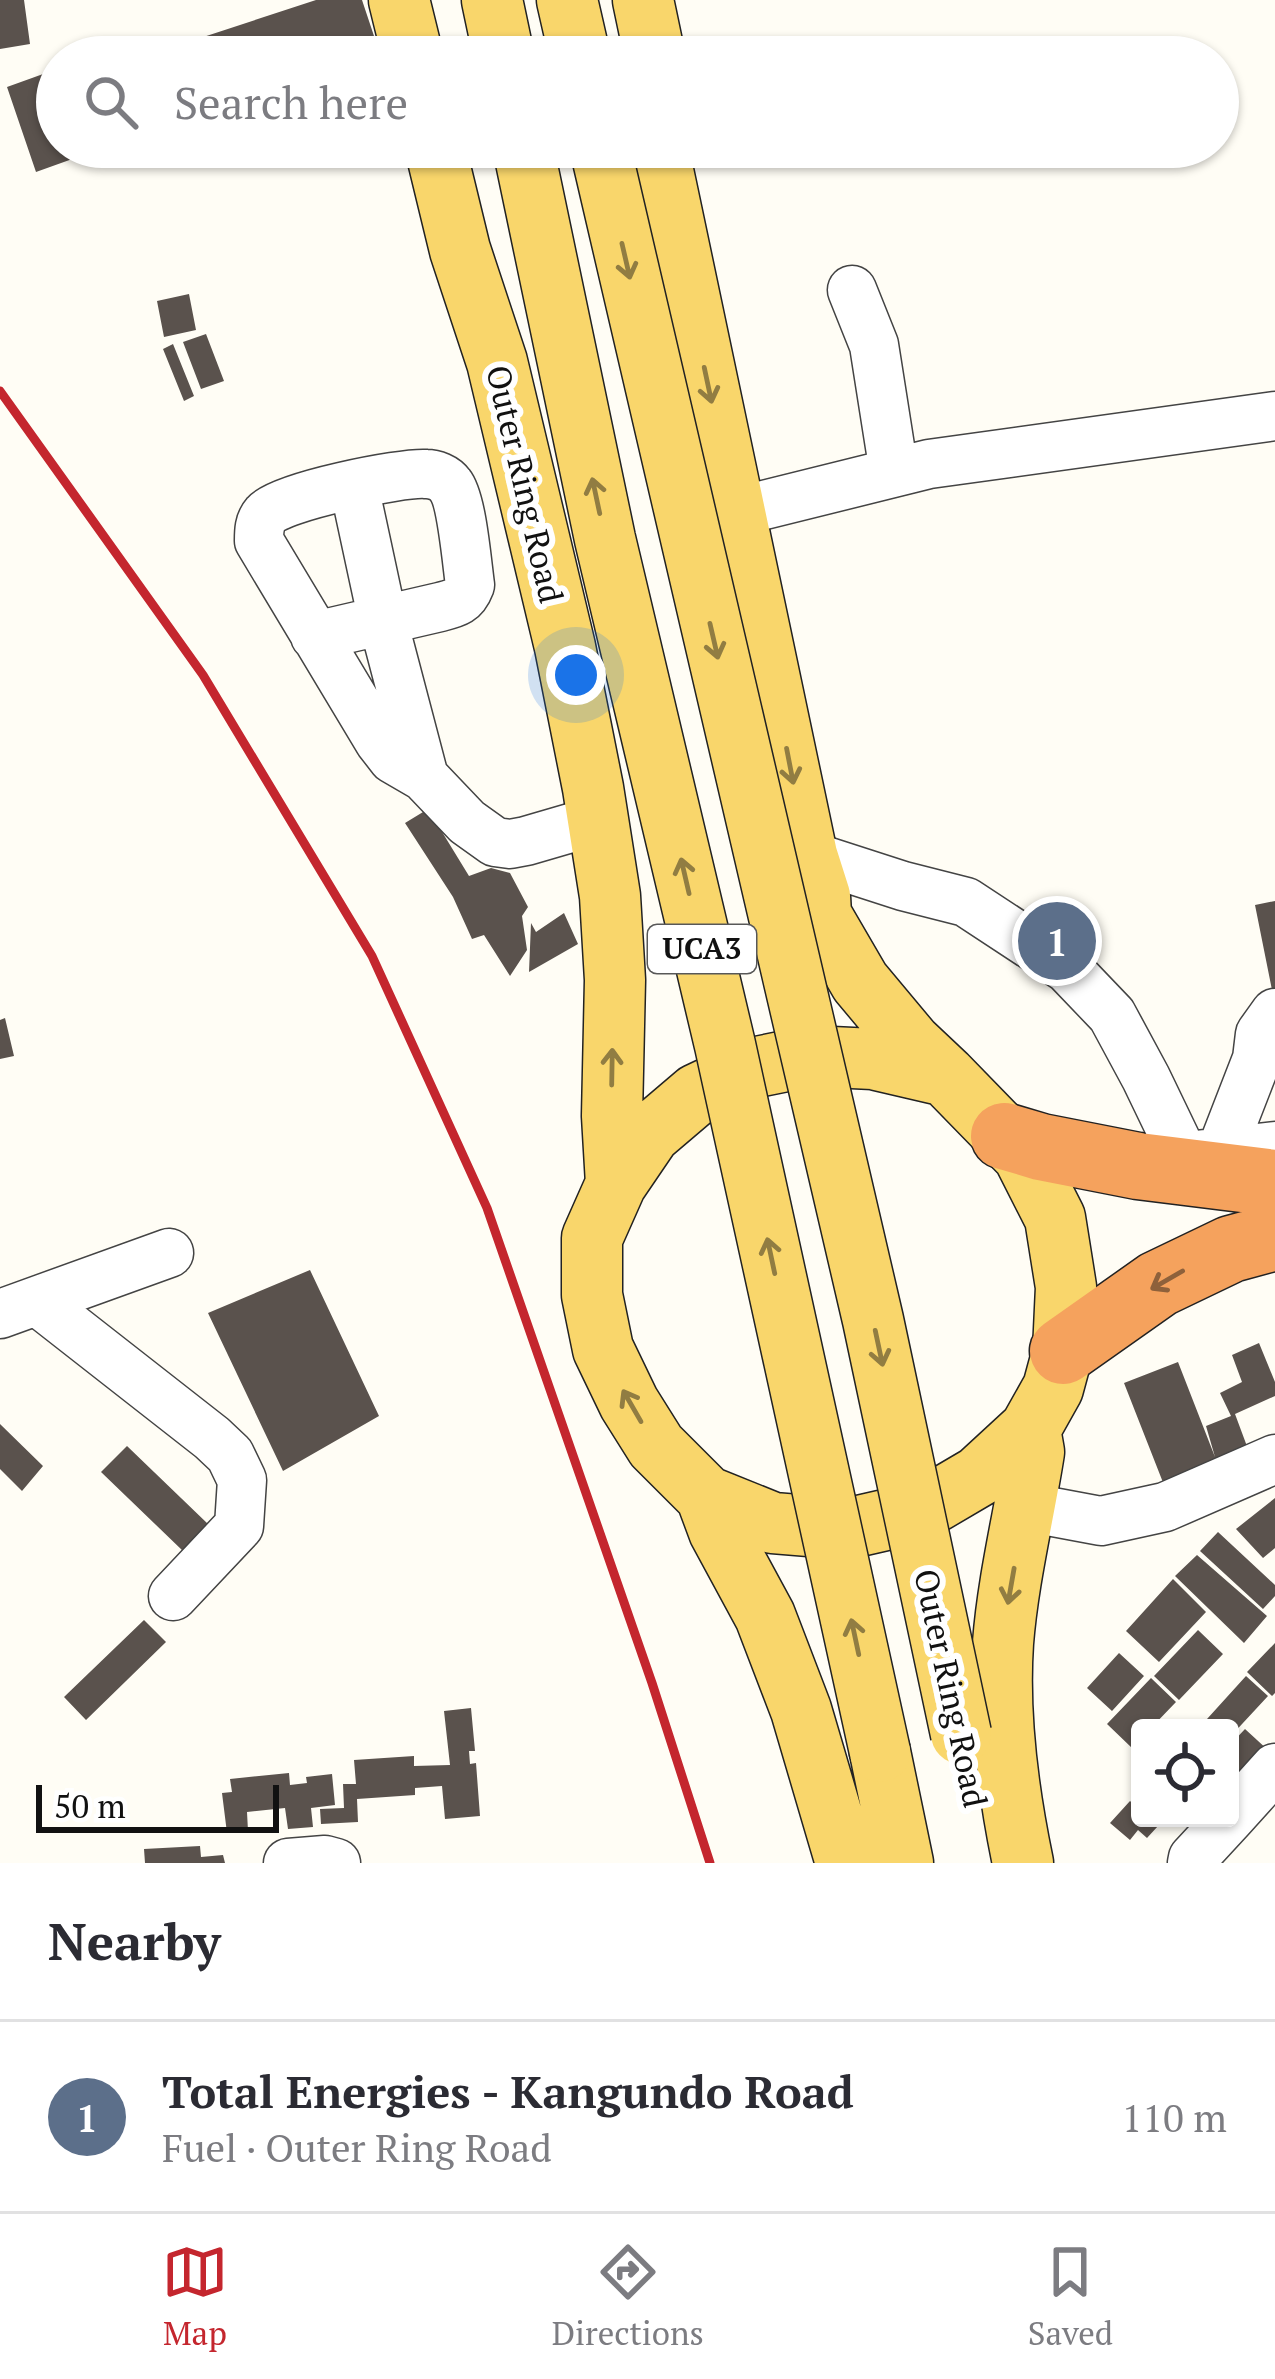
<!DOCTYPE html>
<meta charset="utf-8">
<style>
:root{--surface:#fff;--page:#f7f7f7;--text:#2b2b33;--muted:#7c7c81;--line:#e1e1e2;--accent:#c4262e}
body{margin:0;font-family:"PT Serif",serif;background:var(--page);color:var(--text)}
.controls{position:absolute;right:36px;bottom:36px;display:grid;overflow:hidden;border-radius:12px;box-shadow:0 3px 9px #0004}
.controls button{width:108px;height:108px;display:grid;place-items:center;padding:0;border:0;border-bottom:3px solid var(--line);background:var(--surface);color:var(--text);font:60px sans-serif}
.scale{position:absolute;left:36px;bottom:30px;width:243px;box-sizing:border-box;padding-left:12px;border:6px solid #111;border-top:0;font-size:33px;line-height:42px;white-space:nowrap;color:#111;-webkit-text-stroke:9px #fff;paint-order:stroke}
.you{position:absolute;left:576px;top:675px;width:42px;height:42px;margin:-30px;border:9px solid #fff;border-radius:50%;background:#1a73e8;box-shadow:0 0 0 18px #1a73e833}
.badge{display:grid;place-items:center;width:78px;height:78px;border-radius:50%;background:var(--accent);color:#fff;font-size:39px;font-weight:700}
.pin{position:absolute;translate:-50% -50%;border:6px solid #fff;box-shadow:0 3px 12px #0006}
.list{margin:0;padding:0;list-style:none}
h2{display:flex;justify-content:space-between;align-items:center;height:156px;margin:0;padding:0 48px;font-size:51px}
h2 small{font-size:39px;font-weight:400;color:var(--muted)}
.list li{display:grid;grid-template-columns:78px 1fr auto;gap:36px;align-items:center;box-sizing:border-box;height:192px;padding:0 48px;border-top:3px solid var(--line)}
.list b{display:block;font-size:45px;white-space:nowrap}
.list p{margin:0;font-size:39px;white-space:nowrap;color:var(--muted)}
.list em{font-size:39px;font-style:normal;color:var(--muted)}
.icon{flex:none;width:66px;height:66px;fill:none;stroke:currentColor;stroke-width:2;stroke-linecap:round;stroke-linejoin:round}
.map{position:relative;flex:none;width:1275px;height:1863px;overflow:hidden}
.search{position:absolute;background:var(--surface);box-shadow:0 3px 9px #0004;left:36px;right:36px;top:36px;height:132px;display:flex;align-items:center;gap:30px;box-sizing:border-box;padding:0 42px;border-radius:66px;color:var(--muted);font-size:45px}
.sheet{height:348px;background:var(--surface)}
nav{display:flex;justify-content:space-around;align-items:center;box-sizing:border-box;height:168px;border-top:3px solid var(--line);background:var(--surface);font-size:33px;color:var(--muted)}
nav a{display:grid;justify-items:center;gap:6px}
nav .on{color:var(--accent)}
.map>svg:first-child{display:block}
</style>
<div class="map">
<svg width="1275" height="1863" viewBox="0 0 1275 1863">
<rect width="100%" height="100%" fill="#fffdf5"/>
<path fill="#5a524d" d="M0,0H24L30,44L0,49Z
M316,0H362L381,57H187L182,44Z
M57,69V147H87L89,153L36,172L7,87Z
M217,147H279V148L223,166Z
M189,294L196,330L164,337L157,301Z
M206,334L224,381L201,389L183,342Z
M173,344L194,396L184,401L163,349Z
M428,809L469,876L491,868L510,873L528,907L522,916L527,950L510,976L484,935L472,939L453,897L405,823Z
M1275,901V995H1273L1255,905Z
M564,913L578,944L529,972L531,923L536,932Z
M5,1018L14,1056L0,1059V1020Z
M310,1270L379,1416L283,1471L208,1313Z
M1259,1343L1275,1382V1396L1235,1414L1248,1449L1164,1485L1124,1383L1178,1362L1215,1457L1206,1426L1231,1416L1220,1393L1242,1382L1232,1355Z
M0,1424L43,1466L22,1491L0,1469Z
M127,1446L208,1524L183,1551L101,1472Z
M1275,1498V1548L1263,1558L1236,1529Z
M1218,1532L1275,1585V1596L1263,1609L1200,1551Z
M1197,1555L1267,1616L1244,1643L1175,1576Z
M1173,1579L1206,1612L1159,1662L1126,1631Z
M144,1620L166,1642L86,1720L64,1697Z
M1198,1630L1223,1654L1179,1700L1154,1676Z
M1275,1643V1693L1272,1696L1247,1672Z
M1119,1653L1144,1676L1112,1711L1087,1688Z
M1246,1676L1268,1696L1230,1737V1728H1216L1207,1719Z
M1151,1678L1176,1702L1151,1728H1140V1740L1132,1748L1107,1724Z
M471,1708L475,1751H469L470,1764L476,1763L480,1816L445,1819L442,1786L415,1788V1795L357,1799L358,1822L321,1824L320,1809L344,1808L343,1784H356L354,1760L414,1756V1766L450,1765L444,1711Z
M1245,1729L1269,1751L1240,1781L1230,1772V1745Z
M289,1773L290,1785L307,1783L306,1777L332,1774L335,1805L311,1808L313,1827L288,1829L285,1808L247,1812L248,1831L227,1833L222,1793L232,1792L230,1779Z
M1130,1801L1140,1810V1818H1148L1158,1826L1147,1838L1138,1830L1130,1840L1110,1823Z
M200,1846L201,1857L223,1855L225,1863H145L144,1849Z"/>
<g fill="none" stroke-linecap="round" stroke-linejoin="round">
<defs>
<path id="minor" d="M852,290L874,345L894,472
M354,486L383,621L424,777L467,822L495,842L510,844L526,841L598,820
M736,512L929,464L1275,416
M315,636L440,607C456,603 464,601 470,585C467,564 462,500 450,485C445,478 435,474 426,474C402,472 279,497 266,514C259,522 259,531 259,541L379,741L393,759L424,777
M807,855L903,886L966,902L1068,969L1112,1015L1146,1078L1184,1157L1186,1171
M1196,1155L1275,1146
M1212,1175L1257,1059L1260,1034L1275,1013
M37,1301L212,1438L230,1455L242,1480L239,1526L173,1596
M0,1314L169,1253
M1026,1507L1101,1521L1165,1507L1275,1459
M1230,1818L1275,1768
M288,1863L325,1860L336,1863
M1192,1863L1193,1858L1230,1818"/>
<path id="major" d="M399,0L413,57
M492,0L504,57
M567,0L580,57
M643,0L652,43V57
M435,147L460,250L497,362L565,647L593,788L610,896L615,980L612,1116L616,1184
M658,147L807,855L820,896L821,915L860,982L911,1043L946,1076L1023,1155L1055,1218L1066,1287L1063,1351L1053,1388L1030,1429L979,1476L916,1513L846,1529L773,1523L706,1496L656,1446L629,1403L603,1349L592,1295V1238L616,1184L650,1134L697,1094L752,1068L811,1056L873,1059L946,1076
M706,1496L719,1531L765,1616L801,1710L846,1863
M880,1752L903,1863
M1023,1863C1008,1791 998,1717 1003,1643C1008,1579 1024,1516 1034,1452L1030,1429"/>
<path id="highway" d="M1004,1136L1041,1147L1138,1166L1275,1183
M1063,1351L1158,1284L1231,1249L1275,1237"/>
</defs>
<use href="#minor" stroke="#444" stroke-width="51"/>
<use href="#major" stroke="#222" stroke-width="63"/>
<use href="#highway" stroke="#222" stroke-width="69"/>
<use href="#minor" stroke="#fff" stroke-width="48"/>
<use href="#major" stroke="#f9d66b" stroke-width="60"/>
<use href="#highway" stroke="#f5a25d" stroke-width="66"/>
<path stroke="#c4262e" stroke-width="9" d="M0,391L203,675L372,956L487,1208L652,1683L710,1863"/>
<defs>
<path id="major-bridge" d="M523,147L605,539L725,1045L880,1752
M600,147L873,1320L961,1734"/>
</defs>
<use href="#major-bridge" stroke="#222" stroke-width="63" stroke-linecap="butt"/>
<use href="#major-bridge" stroke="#f9d66b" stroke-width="60"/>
</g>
<defs><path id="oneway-shaft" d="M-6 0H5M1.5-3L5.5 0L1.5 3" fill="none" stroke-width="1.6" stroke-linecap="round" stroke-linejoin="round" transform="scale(3)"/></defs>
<g stroke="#917d42">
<use href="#oneway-shaft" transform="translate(626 261) rotate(77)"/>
<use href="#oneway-shaft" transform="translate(708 385) rotate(78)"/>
<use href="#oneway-shaft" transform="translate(596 496) rotate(-102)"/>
<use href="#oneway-shaft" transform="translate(714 641) rotate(77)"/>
<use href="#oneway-shaft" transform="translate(790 766) rotate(79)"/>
<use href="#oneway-shaft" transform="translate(685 876) rotate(-103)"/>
<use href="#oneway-shaft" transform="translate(612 1067) rotate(-89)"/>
<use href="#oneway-shaft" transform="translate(771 1256) rotate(-102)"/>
<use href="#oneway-shaft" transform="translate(879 1348) rotate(78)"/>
<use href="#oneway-shaft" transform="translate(632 1406) rotate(-120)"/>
<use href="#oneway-shaft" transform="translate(1011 1586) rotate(100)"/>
<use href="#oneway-shaft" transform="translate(855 1637) rotate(-102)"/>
</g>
<use stroke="#8e613b" href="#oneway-shaft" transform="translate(1167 1280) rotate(150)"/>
<g text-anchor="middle" stroke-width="12" stroke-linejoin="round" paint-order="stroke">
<rect fill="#fff" stroke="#585858" stroke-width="3" x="648" y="925" width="108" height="48" rx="9"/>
<g font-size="30" font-weight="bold" fill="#111">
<text x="702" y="959">UCA3</text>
</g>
<g font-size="33" fill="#111" stroke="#fff">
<text transform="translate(525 484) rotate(77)" y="12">Outer Ring Road</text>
<text transform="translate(951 1688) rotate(78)" y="12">Outer Ring Road</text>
</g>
</g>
</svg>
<div class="controls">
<button><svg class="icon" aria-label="locate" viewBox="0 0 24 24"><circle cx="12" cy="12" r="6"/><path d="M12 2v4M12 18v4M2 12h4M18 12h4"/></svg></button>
</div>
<div class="scale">50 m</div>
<div class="you"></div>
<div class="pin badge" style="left:1057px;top:941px;background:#5c6f8a">1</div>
<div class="search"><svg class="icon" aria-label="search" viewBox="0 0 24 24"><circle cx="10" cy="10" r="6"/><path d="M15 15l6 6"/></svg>Search here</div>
</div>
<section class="sheet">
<h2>Nearby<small></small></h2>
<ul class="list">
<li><span class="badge" style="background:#5c6f8a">1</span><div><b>Total Energies - Kangundo Road</b><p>Fuel · Outer Ring Road</p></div><em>110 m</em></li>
</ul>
</section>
<nav>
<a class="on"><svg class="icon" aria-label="map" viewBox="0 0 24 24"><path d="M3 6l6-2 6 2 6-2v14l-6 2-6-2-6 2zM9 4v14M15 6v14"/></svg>Map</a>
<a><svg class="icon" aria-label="directions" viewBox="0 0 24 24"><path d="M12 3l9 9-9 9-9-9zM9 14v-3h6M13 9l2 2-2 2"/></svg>Directions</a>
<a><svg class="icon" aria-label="saved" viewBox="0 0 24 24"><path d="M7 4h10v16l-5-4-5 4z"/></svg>Saved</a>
</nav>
